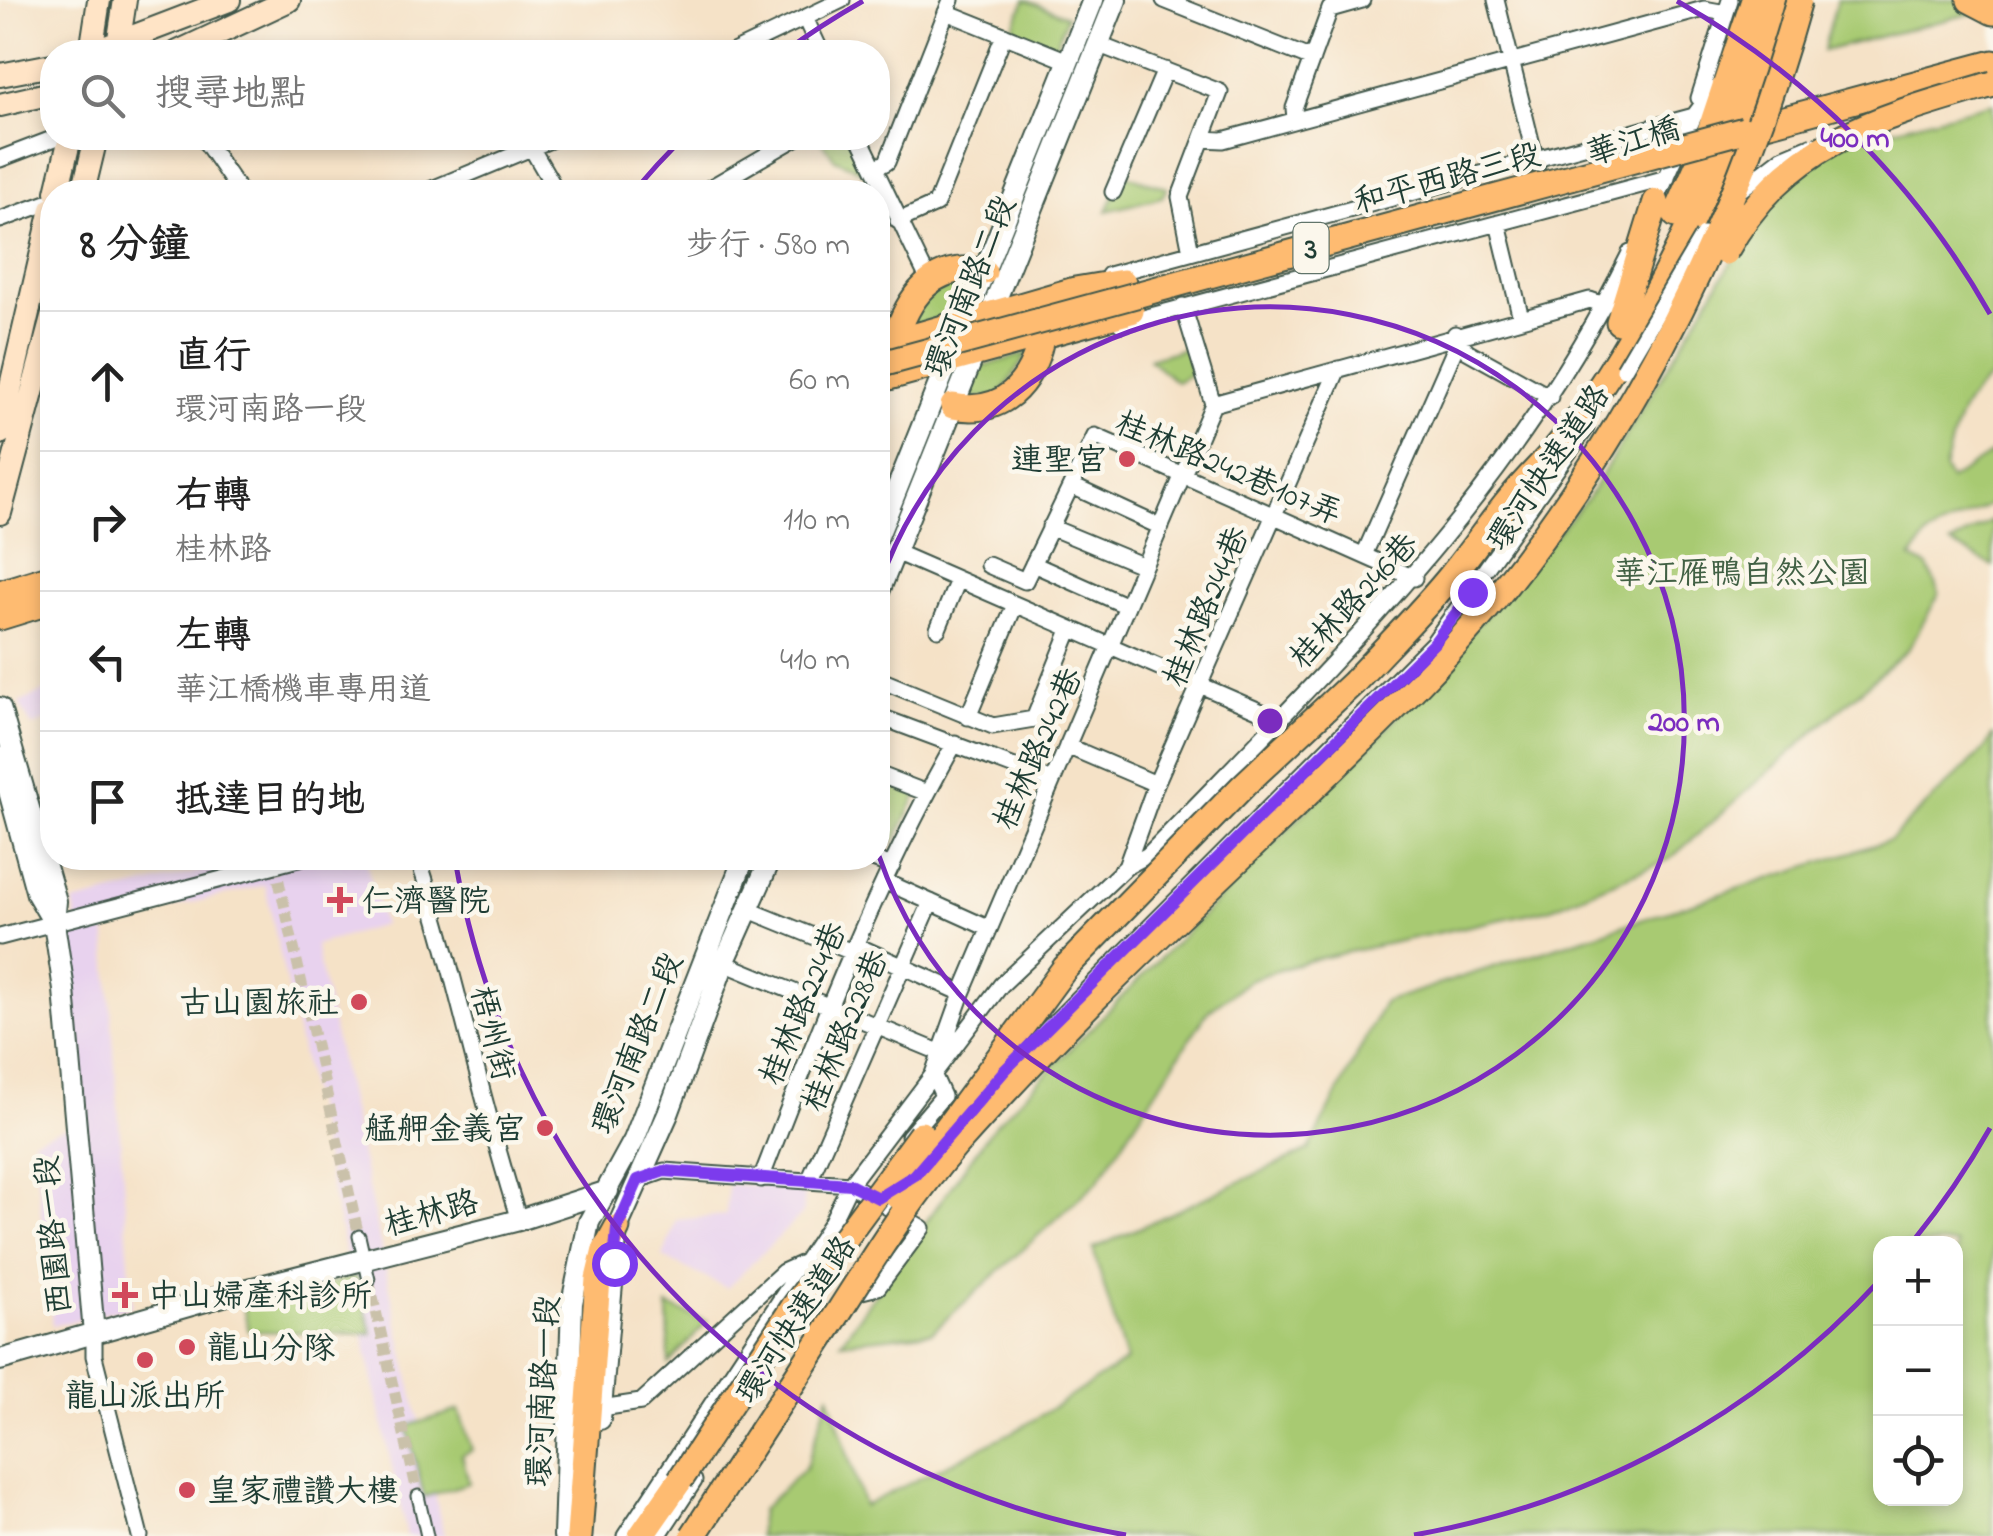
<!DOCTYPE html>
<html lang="zh-TW">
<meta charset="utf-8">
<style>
:root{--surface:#fff;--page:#f2f2f2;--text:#222;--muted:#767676;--line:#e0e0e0}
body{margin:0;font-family:"Indie Flower","LXGW WenKai TC",sans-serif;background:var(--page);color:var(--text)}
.controls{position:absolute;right:30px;bottom:30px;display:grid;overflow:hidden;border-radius:20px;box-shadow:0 5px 15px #0003}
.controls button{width:90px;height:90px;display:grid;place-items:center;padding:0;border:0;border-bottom:2px solid var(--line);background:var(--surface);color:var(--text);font:50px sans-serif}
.stop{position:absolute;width:30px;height:30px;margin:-22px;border:8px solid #7c3aed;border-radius:50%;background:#fff}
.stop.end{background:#7c3aed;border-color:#fff;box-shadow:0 2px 10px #0008}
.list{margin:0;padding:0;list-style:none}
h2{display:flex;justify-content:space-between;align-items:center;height:130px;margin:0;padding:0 40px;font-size:42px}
h2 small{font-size:32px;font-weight:400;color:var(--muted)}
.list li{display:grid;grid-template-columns:65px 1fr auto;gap:30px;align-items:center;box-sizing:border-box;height:140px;padding:0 40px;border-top:2px solid var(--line)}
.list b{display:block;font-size:38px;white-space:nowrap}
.list p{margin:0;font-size:32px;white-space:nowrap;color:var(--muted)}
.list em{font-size:32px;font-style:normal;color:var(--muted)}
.icon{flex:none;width:55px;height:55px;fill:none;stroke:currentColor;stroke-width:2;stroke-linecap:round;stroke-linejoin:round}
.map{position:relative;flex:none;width:1993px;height:1536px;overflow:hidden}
.search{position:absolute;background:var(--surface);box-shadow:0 5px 15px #0003;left:40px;top:40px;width:850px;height:110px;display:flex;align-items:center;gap:25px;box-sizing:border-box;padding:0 35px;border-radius:40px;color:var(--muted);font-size:38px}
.panel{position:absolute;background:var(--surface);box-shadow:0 5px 15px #0003;left:40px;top:180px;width:850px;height:690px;border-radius:40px}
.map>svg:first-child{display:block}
</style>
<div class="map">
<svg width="1993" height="1536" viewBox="0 0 1993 1536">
<rect width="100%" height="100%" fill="#fbf7ec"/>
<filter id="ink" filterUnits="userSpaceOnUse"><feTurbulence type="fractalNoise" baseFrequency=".01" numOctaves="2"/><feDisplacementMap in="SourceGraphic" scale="20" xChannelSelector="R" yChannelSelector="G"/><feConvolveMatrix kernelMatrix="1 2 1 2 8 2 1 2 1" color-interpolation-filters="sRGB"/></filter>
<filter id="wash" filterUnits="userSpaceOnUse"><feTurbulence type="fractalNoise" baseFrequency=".0048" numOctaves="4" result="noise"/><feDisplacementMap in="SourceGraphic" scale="40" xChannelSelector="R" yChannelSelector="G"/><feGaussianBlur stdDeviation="2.25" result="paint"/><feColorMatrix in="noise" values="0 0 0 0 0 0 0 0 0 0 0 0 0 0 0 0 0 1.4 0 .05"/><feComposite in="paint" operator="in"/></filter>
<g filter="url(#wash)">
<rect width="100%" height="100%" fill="#f5e2c7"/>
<path fill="#e8d2ee" d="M883,414L894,447L878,488V415Z
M52,688V718L32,727L19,703Z
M253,858H365L383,925L315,945L444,1536H407L265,885L105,924L132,1306L53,1326L33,1139L77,1123L62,935L79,930L73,903Z
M728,1184L804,1189L803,1213L727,1288L663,1257L676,1220L726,1215Z"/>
<path fill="#a8ca72" stroke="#648453" stroke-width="2.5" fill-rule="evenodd" d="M1025,0L1067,16L1055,48L1012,30Z
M1837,0H1993V8L1823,51Z
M1993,103V376C1959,399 1954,431 1944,469L1950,480L1993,452V503L1928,535L1911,558L1928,566L1939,594L1909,648L1670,859L1549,909L1311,960L1251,979L1208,1011L1097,1182L932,1332L841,1342L994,1126L1378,738L1589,496L1797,154Z
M819,138H849L866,173L835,159Z
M1124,174L1167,188L1162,197L1107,211Z
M969,281L954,315L915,326L908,320L928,288Z
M1186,348L1191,374L1176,382L1149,359Z
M1028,353L999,397L968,398L981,367Z
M1993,520V566L1951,544Z
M1993,734V1536H758L761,1510L806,1467L829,1395L864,1506L1024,1426L1126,1361L1093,1249L1309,1150L1384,1002L1890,840L1985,749ZM1880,1244H1956V1498H1880Z
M878,781L917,795L894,843L878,839Z
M357,1276L372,1334L249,1331L243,1307Z
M668,1306L707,1322L669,1363Z
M459,1410L472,1450L462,1455L469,1483L424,1497L407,1426Z"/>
</g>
<g filter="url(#ink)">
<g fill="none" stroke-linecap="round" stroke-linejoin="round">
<path stroke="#cac1aa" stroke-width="11" stroke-dasharray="11 5.5" stroke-linecap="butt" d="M275,864L359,1236
M369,1280L418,1496"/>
<defs>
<path id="pedestrian" d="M359,1236L369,1280
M418,1496L427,1536"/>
<path id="minor" d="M1164,0L1312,59
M1496,0L1537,165
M946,12L1068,61
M805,18L821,52
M1097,44L1220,92L1180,197L1191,252
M733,52L842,0
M1699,98L1730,0
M1295,119L1294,108L1330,9L1362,0
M203,138L240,192
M860,138L929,281
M1202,139L1223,140L1704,9L1726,13
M532,149L557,192
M0,159L55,138
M875,168L887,162L951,0
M425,192L555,138
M703,192L796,138
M1113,192L1165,70
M1654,205L1694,116L1714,89
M0,220L52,201
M898,221L936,204L1004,35
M1498,223L1521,318
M1109,275L1694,116
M1121,324L1667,178
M1455,334L1467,351L1550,397
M1213,404L1590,300L1604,305
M1072,486L1161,527
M1050,527L1144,566
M895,552L1278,719
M1364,555L1454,351L1455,334
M1033,564L1127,606
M988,565L1025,581L1095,436L1414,578
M938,629L958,580
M878,679L993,726L1034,719L1070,630
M878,716L1052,781
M968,717L1014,607
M1067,746L1156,784
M878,774L927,793
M418,858C457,977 480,1100 519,1220
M870,858L892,866
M1126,867L1156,784L1338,369
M884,881L988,928
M749,910L852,952
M0,937L302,858
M855,945L962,993
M724,963L939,1052
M993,1084L1433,643L1586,428
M909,1136L943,1096L933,1074L962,993L1213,404L1183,306
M761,1179C818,1031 876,882 955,743
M638,1180L664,1171L850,1184L922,1228L878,1287L858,1292
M809,1181L931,902
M94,1334V1356L140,1536
M601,1408L641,1402L783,1272L805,1262
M625,1536L831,1223L850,1184L1001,985L1126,867L1148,855C1332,664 1512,495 1630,253
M658,1536L694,1481"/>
<path id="tertiary" d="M878,536L1093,0
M878,594L1116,0
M0,708L56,901L54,923L64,990L94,1334
M0,758L37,894L54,923
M0,1360L241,1291L519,1220L608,1191
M600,1419L617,1228L668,1114L724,963L771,858
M564,1536L572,1303L589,1222L634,1140L744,858"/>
<path id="secondary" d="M91,52L99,0
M93,52L229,0
M117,52L125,0
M178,52L289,0
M0,75L52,65
M0,105L52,93
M57,192L70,138
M83,192L96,138
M0,433L52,209
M0,513L52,318"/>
<path id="primary" d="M1744,130L1993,63
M894,343C907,299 932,260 984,272
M878,347L1075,290L1123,282
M878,380L1131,311
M953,406C1003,416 1031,384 1041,339
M0,593L52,577
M0,617L52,601"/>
<path id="trunk" d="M1970,0L1993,12
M1676,215L1701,158L1754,0
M1619,322L1656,202
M1354,682C1386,647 1421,613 1451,576C1472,551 1490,523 1511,498C1527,478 1546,461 1562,441C1658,315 1729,150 1777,0
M579,1536L598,1279L605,1250L617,1228
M641,1536L680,1480"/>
</defs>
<use href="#pedestrian" stroke="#3f564a" stroke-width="15"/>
<use href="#minor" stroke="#3f564a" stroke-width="19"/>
<use href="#tertiary" stroke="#3f564a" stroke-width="24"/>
<use href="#secondary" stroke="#3f564a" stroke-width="26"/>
<use href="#primary" stroke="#3f564a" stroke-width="29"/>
<use href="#trunk" stroke="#3f564a" stroke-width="29"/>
<use href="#pedestrian" stroke="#fff" stroke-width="11"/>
<use href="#minor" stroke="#fff" stroke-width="15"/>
<use href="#tertiary" stroke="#fff" stroke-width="20"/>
<use href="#secondary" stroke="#ffe4c6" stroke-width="22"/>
<use href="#primary" stroke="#febb71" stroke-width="25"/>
<use href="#trunk" stroke="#febb71" stroke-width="25"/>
<defs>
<path id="minor-bridge" d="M1740,190L1782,158L1813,145
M1624,369L1703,235"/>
<path id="primary-bridge" d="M878,365L1744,130"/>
<path id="trunk-bridge" d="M1725,252C1786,141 1880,117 1993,84
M897,1196L1065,968L1244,785L1354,682
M680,1480L793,1308L921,1134
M693,1536C742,1461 791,1385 840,1310C876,1254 912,1195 956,1145C1065,1022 1185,911 1303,798C1372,731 1443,664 1503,589C1642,414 1739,214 1799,0"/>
</defs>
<use href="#minor-bridge" stroke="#3f564a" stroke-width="19" stroke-linecap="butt"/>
<use href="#primary-bridge" stroke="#3f564a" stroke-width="29" stroke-linecap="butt"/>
<use href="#trunk-bridge" stroke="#3f564a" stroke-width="29" stroke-linecap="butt"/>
<use href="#minor-bridge" stroke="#fff" stroke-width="15"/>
<use href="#primary-bridge" stroke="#febb71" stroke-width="25"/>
<use href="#trunk-bridge" stroke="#febb71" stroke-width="25"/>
</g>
</g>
<g fill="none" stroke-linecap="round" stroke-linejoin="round" filter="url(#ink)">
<path stroke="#7c3aed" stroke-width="12" d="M614,1263L617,1228L638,1180L664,1171L850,1184L878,1198L915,1175L1005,1070L1434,643L1472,592"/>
</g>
<g fill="none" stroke="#7b2cbf" stroke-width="5">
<path d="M879 586A414 414 0 1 1 879 856"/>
<path d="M1990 1128A827 827 0 0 1 1913 1241M1880 1280A827 827 0 0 1 1414 1535M1126 1535A827 827 0 0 1 456 865M636 189A827 827 0 0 1 680 141M784 52A827 827 0 0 1 863 1M1677 1A827 827 0 0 1 1990 314"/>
</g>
<g fill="#d1495b" stroke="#fbf7ec" stroke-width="4">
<circle cx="1127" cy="459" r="10"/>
<path d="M335 885h10v10h10v10h-10v10h-10v-10h-10v-10h10z"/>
<circle cx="359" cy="1002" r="10"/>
<circle cx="545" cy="1128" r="10"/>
<path d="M120 1280h10v10h10v10h-10v10h-10v-10h-10v-10h10z"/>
<circle cx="187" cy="1347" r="10"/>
<circle cx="145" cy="1360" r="10"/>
<circle cx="187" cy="1490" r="10"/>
</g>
<g text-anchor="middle" stroke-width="9" stroke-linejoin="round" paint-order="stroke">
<rect fill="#fbf7ec" stroke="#61756b" stroke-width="2.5" x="1293.5" y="223" width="35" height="50" rx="8"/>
<g font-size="30" font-weight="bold" fill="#1f3d34">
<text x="1311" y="258">3</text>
</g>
<g font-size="32" fill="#1f3d34" stroke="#fbf7ec">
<text transform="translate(1633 140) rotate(-17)" y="11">華江橋</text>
<text transform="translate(1447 177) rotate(-15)" y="11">和平西路三段</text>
<text transform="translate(969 286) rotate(-68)" y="11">環河南路二段</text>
<text transform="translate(1229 467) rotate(23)" y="11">桂林路242巷107弄</text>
<text transform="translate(1547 467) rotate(-56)" y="11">環河快速道路</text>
<text transform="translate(1353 600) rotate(-47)" y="11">桂林路246巷</text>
<text transform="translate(1205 606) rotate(-67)" y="11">桂林路244巷</text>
<text transform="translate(1037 748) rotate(-66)" y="11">桂林路242巷</text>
<text transform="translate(802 1003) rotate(-67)" y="11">桂林路224巷</text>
<text transform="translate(844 1030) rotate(-67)" y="11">桂林路228巷</text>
<text transform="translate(494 1033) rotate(76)" y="11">梧州街</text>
<text transform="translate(636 1043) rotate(-68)" y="11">環河南路二段</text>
<text transform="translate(431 1212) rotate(-15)" y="11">桂林路</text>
<text transform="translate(52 1235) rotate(-95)" y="11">西園路一段</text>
<text transform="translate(795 1319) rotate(-57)" y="11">環河快速道路</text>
<text transform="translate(542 1391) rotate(-87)" y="11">環河南路一段</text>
</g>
<g font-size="32" fill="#1f3d34" stroke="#fbf7ec" text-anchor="start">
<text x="1107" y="470" text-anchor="end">連聖宮</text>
<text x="362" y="911">仁濟醫院</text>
<text x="339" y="1013" text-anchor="end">古山園旅社</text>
<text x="525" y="1139" text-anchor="end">艋舺金義宮</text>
<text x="148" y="1306">中山婦產科診所</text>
<text x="207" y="1358">龍山分隊</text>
<text x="145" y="1406" text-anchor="middle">龍山派出所</text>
<text x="207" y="1501">皇家禮讚大樓</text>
</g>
<g font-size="32" fill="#416044" stroke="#fbf7ec">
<text x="1742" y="583">華江雁鴨自然公園</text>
</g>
</g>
<circle cx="1270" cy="721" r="15" fill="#7b2cbf" stroke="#fbf7ec" stroke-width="5"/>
<g font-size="30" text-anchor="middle" font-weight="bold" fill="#7b2cbf" stroke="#fbf7ec" stroke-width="9" stroke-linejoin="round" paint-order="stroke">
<text x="1855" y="147">400 m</text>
<text x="1684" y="731">200 m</text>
</g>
</svg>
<div class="controls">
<button>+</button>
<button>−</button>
<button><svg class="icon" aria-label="locate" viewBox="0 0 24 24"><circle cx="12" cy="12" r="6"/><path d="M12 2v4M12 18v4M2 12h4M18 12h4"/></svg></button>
</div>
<div class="stop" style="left:614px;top:1263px"></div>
<div class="stop end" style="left:1472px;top:592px"></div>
<div class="search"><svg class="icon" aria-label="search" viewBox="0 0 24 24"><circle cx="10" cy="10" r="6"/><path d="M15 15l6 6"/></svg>搜尋地點</div>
<section class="panel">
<h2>8 分鐘<small>步行 · 580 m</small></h2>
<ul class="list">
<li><svg class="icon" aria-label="ahead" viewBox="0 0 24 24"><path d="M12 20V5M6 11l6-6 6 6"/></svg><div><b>直行</b><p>環河南路一段</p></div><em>60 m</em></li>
<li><svg class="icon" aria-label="right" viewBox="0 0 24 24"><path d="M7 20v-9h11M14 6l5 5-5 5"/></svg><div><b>右轉</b><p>桂林路</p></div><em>110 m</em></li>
<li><svg class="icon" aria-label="left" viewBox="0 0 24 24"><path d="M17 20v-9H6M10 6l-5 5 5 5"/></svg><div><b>左轉</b><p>華江橋機車專用道</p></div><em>410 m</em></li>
<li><svg class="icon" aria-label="arrive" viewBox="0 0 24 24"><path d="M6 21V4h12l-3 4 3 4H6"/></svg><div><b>抵達目的地</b></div></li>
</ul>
</section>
</div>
